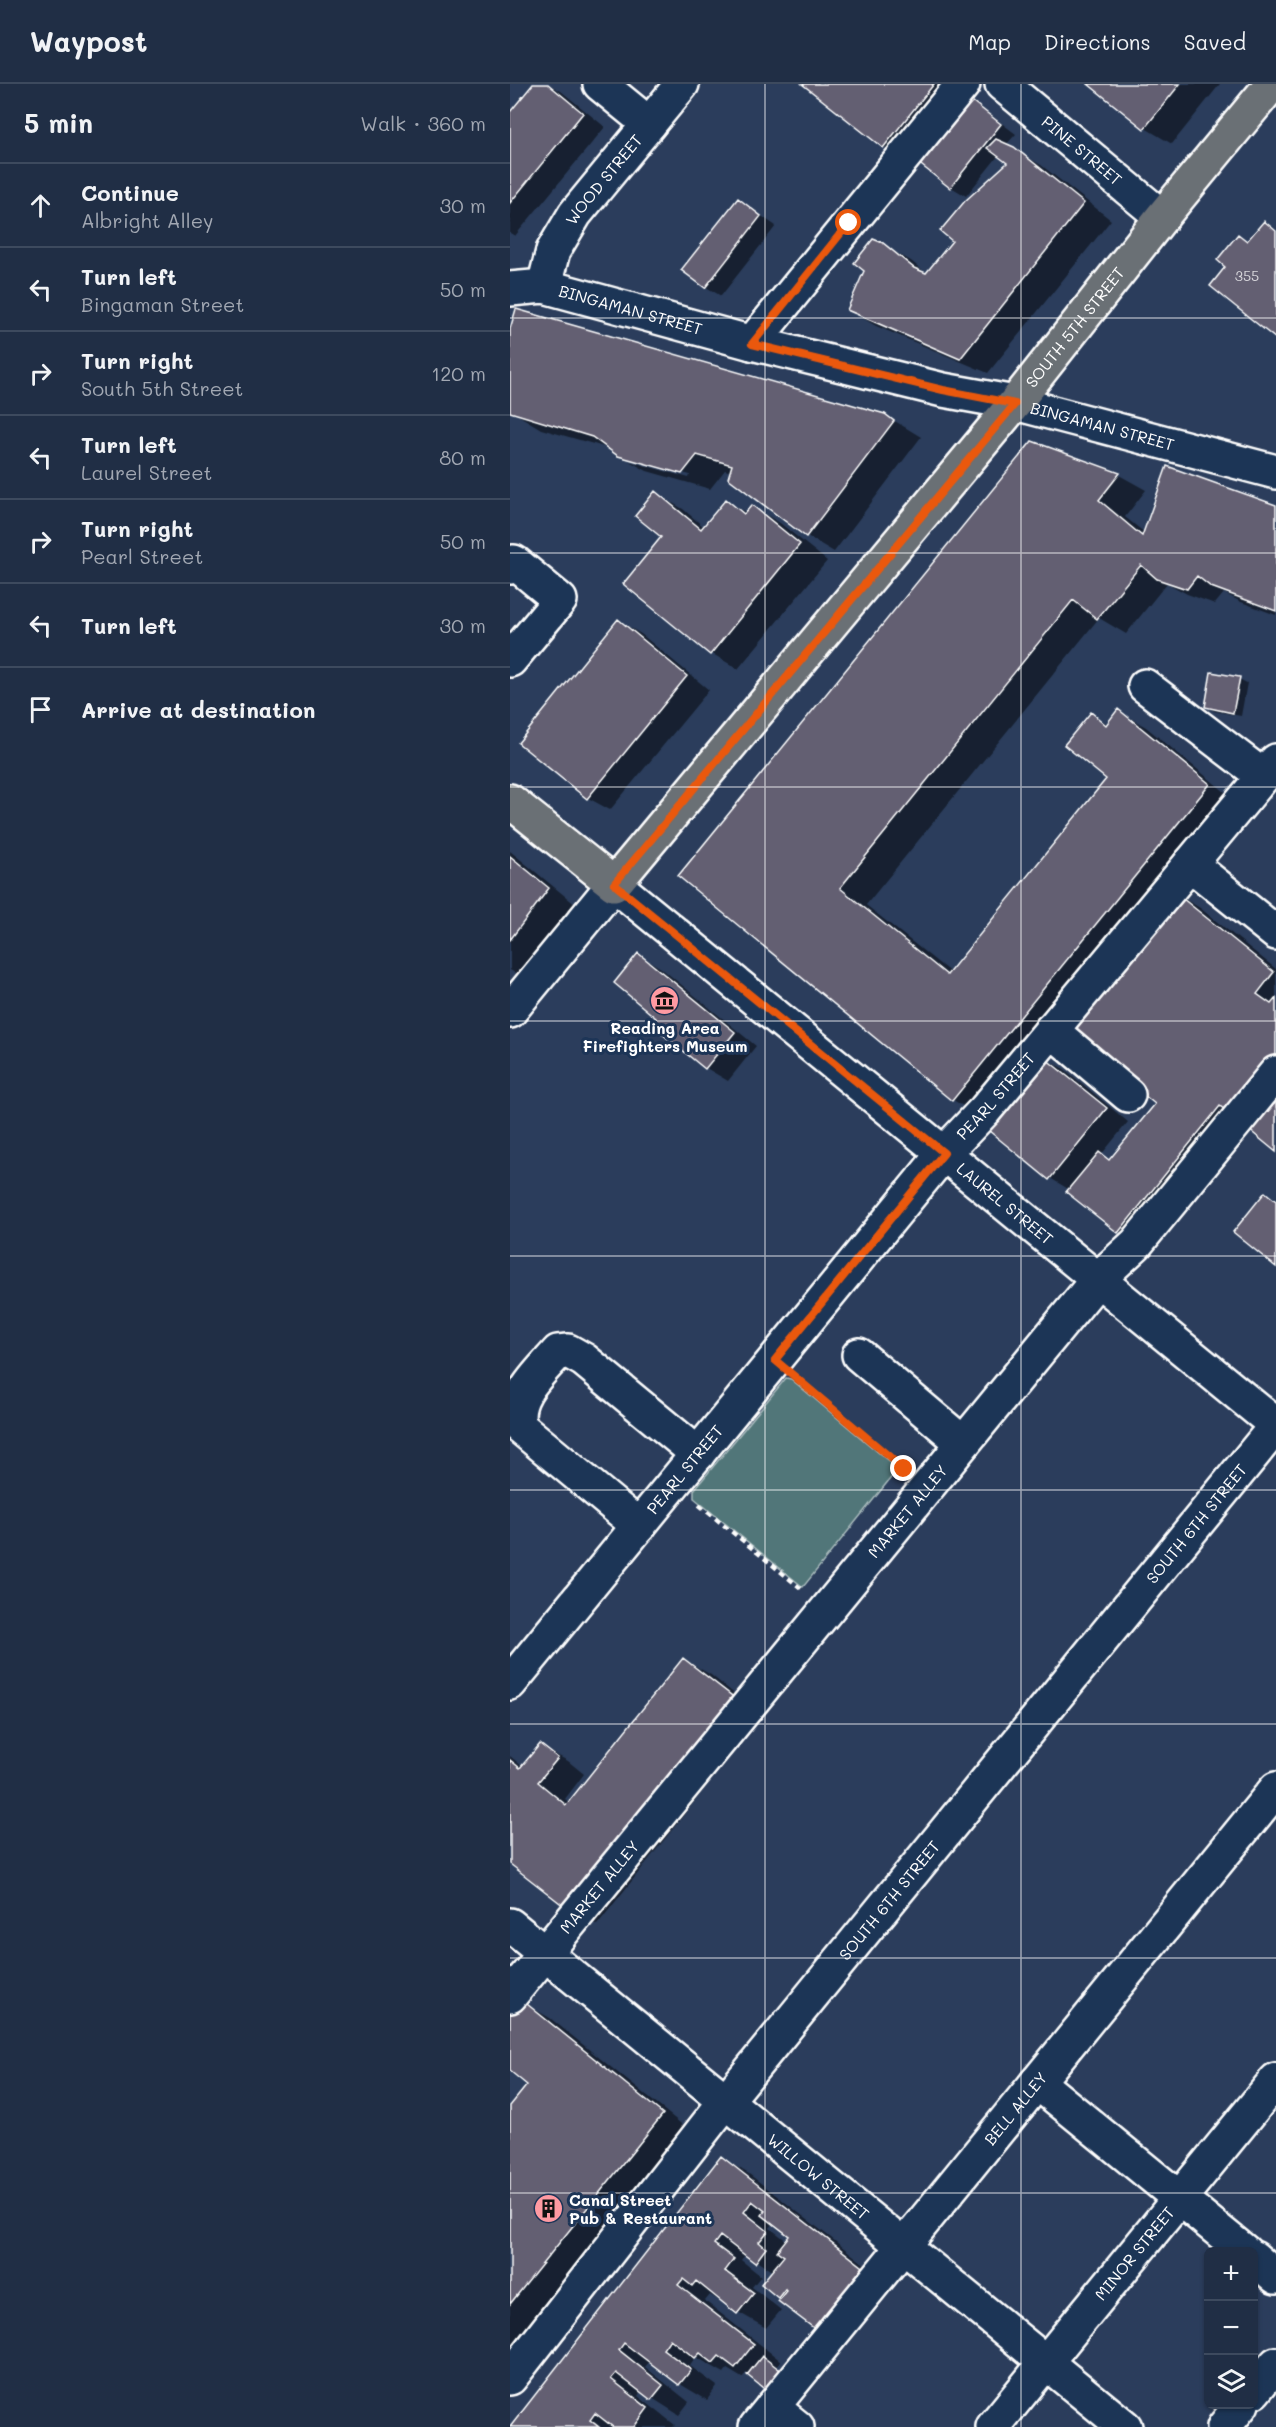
<!DOCTYPE html>
<meta charset="utf-8">
<style>
:root{--surface:#202e45;--page:#2d3a50;--text:#f1f3f6;--muted:#a2a8b3;--line:#3d4a5e}
body{margin:0;font-family:Mali,sans-serif;background:var(--page);color:var(--text)}
.controls{position:absolute;right:18px;bottom:18px;display:grid;overflow:hidden;border-radius:9px;box-shadow:0 2px 4px #0004}
.controls button{width:54px;height:54px;display:grid;place-items:center;padding:0;border:0;border-bottom:2px solid var(--line);background:var(--surface);color:var(--text);font:30px sans-serif}
.stop{position:absolute;width:18px;height:18px;margin:-14px;border:4px solid #ea580c;border-radius:50%;background:#fff}
.stop.end{background:#ea580c;border-color:#fff;box-shadow:0 2px 6px #0008}
.list{margin:0;padding:0;list-style:none}
h2{display:flex;justify-content:space-between;align-items:center;height:78px;margin:0;padding:0 24px;font-size:26px}
h2 small{font-size:20px;font-weight:400;color:var(--muted)}
.list li{display:grid;grid-template-columns:39px 1fr auto;gap:18px;align-items:center;box-sizing:border-box;height:84px;padding:0 24px;border-top:2px solid var(--line)}
.list b{display:block;font-size:22px;white-space:nowrap}
.list p{margin:0;font-size:20px;white-space:nowrap;color:var(--muted)}
.list em{font-size:20px;font-style:normal;color:var(--muted)}
.icon{flex:none;width:33px;height:33px;fill:none;stroke:currentColor;stroke-width:2;stroke-linecap:round;stroke-linejoin:round}
.map{position:relative;flex:none;width:766px;height:2343px;overflow:hidden}
header{display:flex;align-items:center;gap:36px;box-sizing:border-box;height:84px;padding:0 30px;background:var(--surface);border-bottom:2px solid var(--line)}
header strong{font-size:28px}
nav{display:flex;gap:33px;margin-inline-start:auto;font-size:21px}
main{display:flex}
aside{flex:1;background:var(--surface)}
.map>svg:first-child{display:block}
</style>
<header>
<strong>Waypost</strong>
<nav><a>Map</a><a>Directions</a><a>Saved</a></nav>
</header>
<main>
<aside>
<h2>5 min<small>Walk · 360 m</small></h2>
<ul class="list">
<li><svg class="icon" aria-label="ahead" viewBox="0 0 24 24"><path d="M12 20V5M6 11l6-6 6 6"/></svg><div><b>Continue</b><p>Albright Alley</p></div><em>30 m</em></li>
<li><svg class="icon" aria-label="left" viewBox="0 0 24 24"><path d="M17 20v-9H6M10 6l-5 5 5 5"/></svg><div><b>Turn left</b><p>Bingaman Street</p></div><em>50 m</em></li>
<li><svg class="icon" aria-label="right" viewBox="0 0 24 24"><path d="M7 20v-9h11M14 6l5 5-5 5"/></svg><div><b>Turn right</b><p>South 5th Street</p></div><em>120 m</em></li>
<li><svg class="icon" aria-label="left" viewBox="0 0 24 24"><path d="M17 20v-9H6M10 6l-5 5 5 5"/></svg><div><b>Turn left</b><p>Laurel Street</p></div><em>80 m</em></li>
<li><svg class="icon" aria-label="right" viewBox="0 0 24 24"><path d="M7 20v-9h11M14 6l5 5-5 5"/></svg><div><b>Turn right</b><p>Pearl Street</p></div><em>50 m</em></li>
<li><svg class="icon" aria-label="left" viewBox="0 0 24 24"><path d="M17 20v-9H6M10 6l-5 5 5 5"/></svg><div><b>Turn left</b></div><em>30 m</em></li>
<li><svg class="icon" aria-label="arrive" viewBox="0 0 24 24"><path d="M6 21V4h12l-3 4 3 4H6"/></svg><div><b>Arrive at destination</b></div></li>
</ul>
</aside>
<div class="map">
<svg width="766" height="2343" viewBox="0 0 766 2343">
<rect width="100%" height="100%" fill="#2b3d5c"/>
<filter id="ink" filterUnits="userSpaceOnUse"><feTurbulence type="fractalNoise" baseFrequency=".0167" numOctaves="2"/><feDisplacementMap in="SourceGraphic" scale="12" xChannelSelector="R" yChannelSelector="G"/><feConvolveMatrix kernelMatrix="1 2 1 2 8 2 1 2 1" color-interpolation-filters="sRGB"/></filter>
<g filter="url(#ink)">
<path fill="#517679" stroke="#a8babc" stroke-width="1.5" d="M276,1294L281,1295L388,1385L293,1503L184,1414V1406Z"/>
<path fill="#0007" fill-rule="evenodd" d="M25,0H38L51,7L95,43L5,152L0,149V30Z
M294,0H439L506,50L496,61L531,81L601,136L478,289L366,242L339,226L372,161L401,177L417,190L444,156L500,79L489,71L456,112L441,103L405,75L402,79L374,63Z
M580,0H710L662,60L635,44Z
M228,116L266,142L211,212L196,203Z
M0,250L375,331L411,353L324,468L297,452L220,394L221,388L215,386L200,405L137,387L119,377L179,394L180,391L114,372L117,376L101,365L31,345L3,328L0,326Z
M522,359L609,391L636,406L615,433L635,449L766,423V531L731,518L714,509L705,520L677,510L657,499L616,550L589,534L356,821L441,889L599,695L581,630L598,640L608,627L636,643L726,717L470,1032L443,1016L170,792Z
M145,409L173,425L194,443L216,417L237,429L243,423L270,439L317,477L228,585L201,569L153,453Z
M109,537L131,550L199,606L100,726L78,714Z
M729,595L737,599L731,632L704,627L696,622Z
M0,767L66,821L12,893L0,886Z
M663,808L690,824L766,885V1066L735,1041L636,1163L608,1147L560,1106L540,1094L531,973L554,985L618,1038L591,1071L601,1077L647,1020Z
M129,871L151,884L246,962L218,997L196,984L143,940L148,933Z
M173,1575L201,1591L252,1632L87,1841L60,1825L0,1778V1672L13,1683L30,1662L58,1677L74,1690L55,1715L60,1719Z
M12,1918L40,1934L180,2047L0,2269V2025L20,2001L0,1985V1933Z
M212,2074L239,2090L380,2200L333,2260L269,2213L263,2188L236,2170L231,2176L251,2192L242,2203L271,2226L256,2244L228,2228L212,2215L210,2217L200,2211L195,2217L271,2277L266,2283L239,2291L236,2289L232,2294L217,2285L214,2289L186,2273L180,2282L207,2302L197,2316L170,2300L140,2277L135,2283L179,2318L169,2331L131,2307L128,2312L165,2341L163,2343H0ZM264,2139L281,2152L277,2157L260,2144Z"/>
<path fill="#645f72" stroke="#fff" stroke-width="1.5" d="M23,0H38L73,29L0,119V28Z
M292,0H424L373,64Z
M578,0H670L634,45Z
M453,10L491,40L440,104L402,74Z
M486,55L504,63L574,119L450,275L337,226L354,187L344,179L363,155L373,159L404,184L416,189L442,157L430,147L455,117L497,79L477,64Z
M228,114L251,132L195,204L171,186Z
M754,137L766,147V255L700,202L715,183L707,176L728,150L737,157Z
M6,225L375,330L384,337L296,453L218,394L222,381L187,371L172,390L108,372L82,353L0,328V245Z
M522,357L610,389L589,416L632,452L657,382L766,421V527L701,503L687,492L677,505L647,495L631,481L587,535L563,516L330,804L437,891L596,695L554,661L581,628L596,641L608,625L700,700L442,1017L168,792Z
M145,407L191,445L216,415L234,430L242,421L290,460L200,571L113,500L151,453L125,432Z
M108,535L177,592L77,715L8,659Z
M701,588L730,593L723,629L695,623Z
M0,772L39,804L0,856Z
M662,806L764,888L747,910L761,920L766,914V1068L710,1022L608,1149L556,1108L589,1068L599,1076L645,1020L551,944Z
M128,869L225,948L195,985L140,940L146,934L104,899Z
M531,971L597,1024L539,1096L473,1042Z
M755,1108L766,1117V1183L723,1148Z
M173,1574L226,1615L59,1826L0,1780V1676L10,1684L30,1660L48,1674L28,1698L56,1721Z
M12,1916L153,2030L0,2220V2022L17,2001L0,1987V1931Z
M211,2072L353,2183L305,2245L268,2217L276,2207L275,2205L268,2214L251,2200L274,2172L267,2167L279,2152L252,2131L255,2127L242,2117L234,2128L258,2147L249,2158L256,2164L245,2179L210,2152L204,2160L224,2175L215,2187L244,2209L227,2230L186,2197L182,2202L173,2195L168,2201L244,2260L225,2284L209,2272L203,2279L190,2269L185,2274L160,2255L153,2265L181,2286L169,2301L114,2259L109,2266L153,2301L141,2316L106,2289L101,2295L138,2324L124,2343H103L85,2329L80,2336L89,2343H0Z
M252,2272L274,2289L258,2308L237,2291Z"/>
<g fill="none" stroke-linecap="round" stroke-linejoin="round">
<defs>
<g id="minor">
<path d="M90,0L139,40"/>
<path id="s1" d="M492,0L652,133"/>
<path id="s2" d="M34,202L43,167L65,130L172,0"/>
<path id="s3" d="M0,205L34,202L242,259L433,306L505,319L766,388"/>
<path d="M242,259L453,0"/>
<path d="M0,483L4,478L50,516L0,576"/>
<path d="M635,602L753,692"/>
<path d="M680,780L766,849"/>
<path id="s4" d="M0,927L104,800L766,1341"/>
<path d="M541,946L618,1011"/>
<path d="M349,1271L453,1359"/>
<path d="M129,1442L10,1343C0,1314 30,1289 48,1268L58,1267L74,1276L188,1370"/>
<path id="s5" d="M0,1599L434,1069L475,1026L766,677"/>
<path id="s6" d="M0,1841L615,2343"/>
<path id="s7" d="M0,1912L588,1195L626,1160L766,989"/>
<path d="M527,1998L735,2168"/>
<path d="M744,2174L766,2193"/>
<path id="s8" d="M0,2294L215,2018L766,1342"/>
<path d="M744,2307L766,2280"/>
<path d="M262,2323L287,2343"/>
<path id="s9" d="M246,2343L766,1705"/>
<path id="s10" d="M483,2343L766,1996"/>
<path d="M714,2343L732,2320"/>
</g>
<g id="major">
<path id="s11" d="M0,717L104,800L505,319L652,133L762,0"/>
</g>
</defs>
<use href="#minor" stroke="#fff" stroke-width="38"/>
<use href="#major" stroke="#fff" stroke-width="38"/>
<path stroke="#fff" stroke-width="4" stroke-dasharray="6 4.5" stroke-linecap="butt" d="M289,1297L391,1383
M189,1421L293,1506"/>
<use href="#minor" stroke="#1d3557" stroke-width="33"/>
<use href="#major" stroke="#6b6f75" stroke-width="33"/>
</g>
</g>
<g fill="none" stroke-linecap="round" stroke-linejoin="round" filter="url(#ink)">
<path stroke="#ea580c" stroke-width="8" d="M339,139L242,260L433,306L505,320L104,800L434,1069L265,1276L394,1385"/>
</g>
<path fill="none" stroke="#fff" stroke-width="1.5" stroke-opacity="0.55" d="M255,0V2343M511,0V2343M0,234H766M0,469H766M0,703H766M0,937H766M0,1172H766M0,1406H766M0,1640H766M0,1874H766M0,2109H766"/>
<defs>
<symbol id="museum-disc" viewBox="-11 -11 22 22"><circle r="9.5" fill="#ff9aa2" stroke="#1d3557"/><path d="M0-6L6-3V-2H-6V-3ZM-5-1h2V3h-2ZM-1-1h2V3h-2ZM3-1h2V3H3ZM-6 4H6V6H-6Z" fill="#111"/></symbol>
<symbol id="building-disc" viewBox="-11 -11 22 22"><circle r="9.5" fill="#ff9aa2" stroke="#1d3557"/><path d="M-4-6H4V6H1V3H-1V6H-4ZM-2.5-4.3h1.7v1.8h-1.7ZM.8-4.3h1.7v1.8H.8ZM-2.5-1h1.7V.8h-1.7ZM.8-1h1.7V.8H.8Z" fill="#111"/></symbol>
</defs>
<g fill-rule="evenodd">
<use href="#museum-disc" x="138" y="900" width="33" height="33"/>
<use href="#building-disc" x="22" y="2108" width="33" height="33"/>
</g>
<g text-anchor="middle" stroke-width="6" stroke-linejoin="round" paint-order="stroke">
<g font-size="14" fill="#d8d7dc">
<text x="737" y="197">355</text>
</g>
<g font-size="16" fill="#fff" stroke="#1d3557">
<text dy="6" stroke="none"><textPath href="#s1" startOffset="104">PINE STREET</textPath></text>
<text dy="6" stroke="none"><textPath href="#s2" startOffset="124">WOOD STREET</textPath></text>
<text dy="6" stroke="none"><textPath href="#s3" startOffset="124">BINGAMAN STREET</textPath></text>
<text dy="6" stroke="none"><textPath href="#s11" startOffset="856">SOUTH 5TH STREET</textPath></text>
<text dy="6" stroke="none"><textPath href="#s3" startOffset="610">BINGAMAN STREET</textPath></text>
<text dy="6" stroke="none"><textPath href="#s5" startOffset="762">PEARL STREET</textPath></text>
<text dy="6" stroke="none"><textPath href="#s4" startOffset="669">LAUREL STREET</textPath></text>
<text dy="6" stroke="none"><textPath href="#s5" startOffset="276">PEARL STREET</textPath></text>
<text dy="6" stroke="none"><textPath href="#s7" startOffset="627">MARKET ALLEY</textPath></text>
<text dy="6" stroke="none"><textPath href="#s8" startOffset="1096">SOUTH 6TH STREET</textPath></text>
<text dy="6" stroke="none"><textPath href="#s7" startOffset="141">MARKET ALLEY</textPath></text>
<text dy="6" stroke="none"><textPath href="#s8" startOffset="610">SOUTH 6TH STREET</textPath></text>
<text dy="6" stroke="none"><textPath href="#s9" startOffset="411">BELL ALLEY</textPath></text>
<text dy="6" stroke="none"><textPath href="#s6" startOffset="398">WILLOW STREET</textPath></text>
<text dy="6" stroke="none"><textPath href="#s10" startOffset="224">MINOR STREET</textPath></text>
</g>
<g font-size="16" font-weight="bold" fill="#fff" stroke="#1d3557">
<text x="155" y="950">Reading Area<tspan x="155" dy="18">Firefighters Museum</tspan></text>
<text x="59" y="2122" text-anchor="start">Canal Street<tspan x="59" dy="18">Pub &amp; Restaurant</tspan></text>
</g>
</g>
</svg>
<div class="controls">
<button>+</button>
<button>−</button>
<button><svg class="icon" aria-label="layers" viewBox="0 0 24 24"><path d="M12 4l9 5-9 5-9-5zM3 14l9 5 9-5"/></svg></button>
</div>
<div class="stop" style="left:339px;top:139px"></div>
<div class="stop end" style="left:394px;top:1385px"></div>
</div>
</main>
